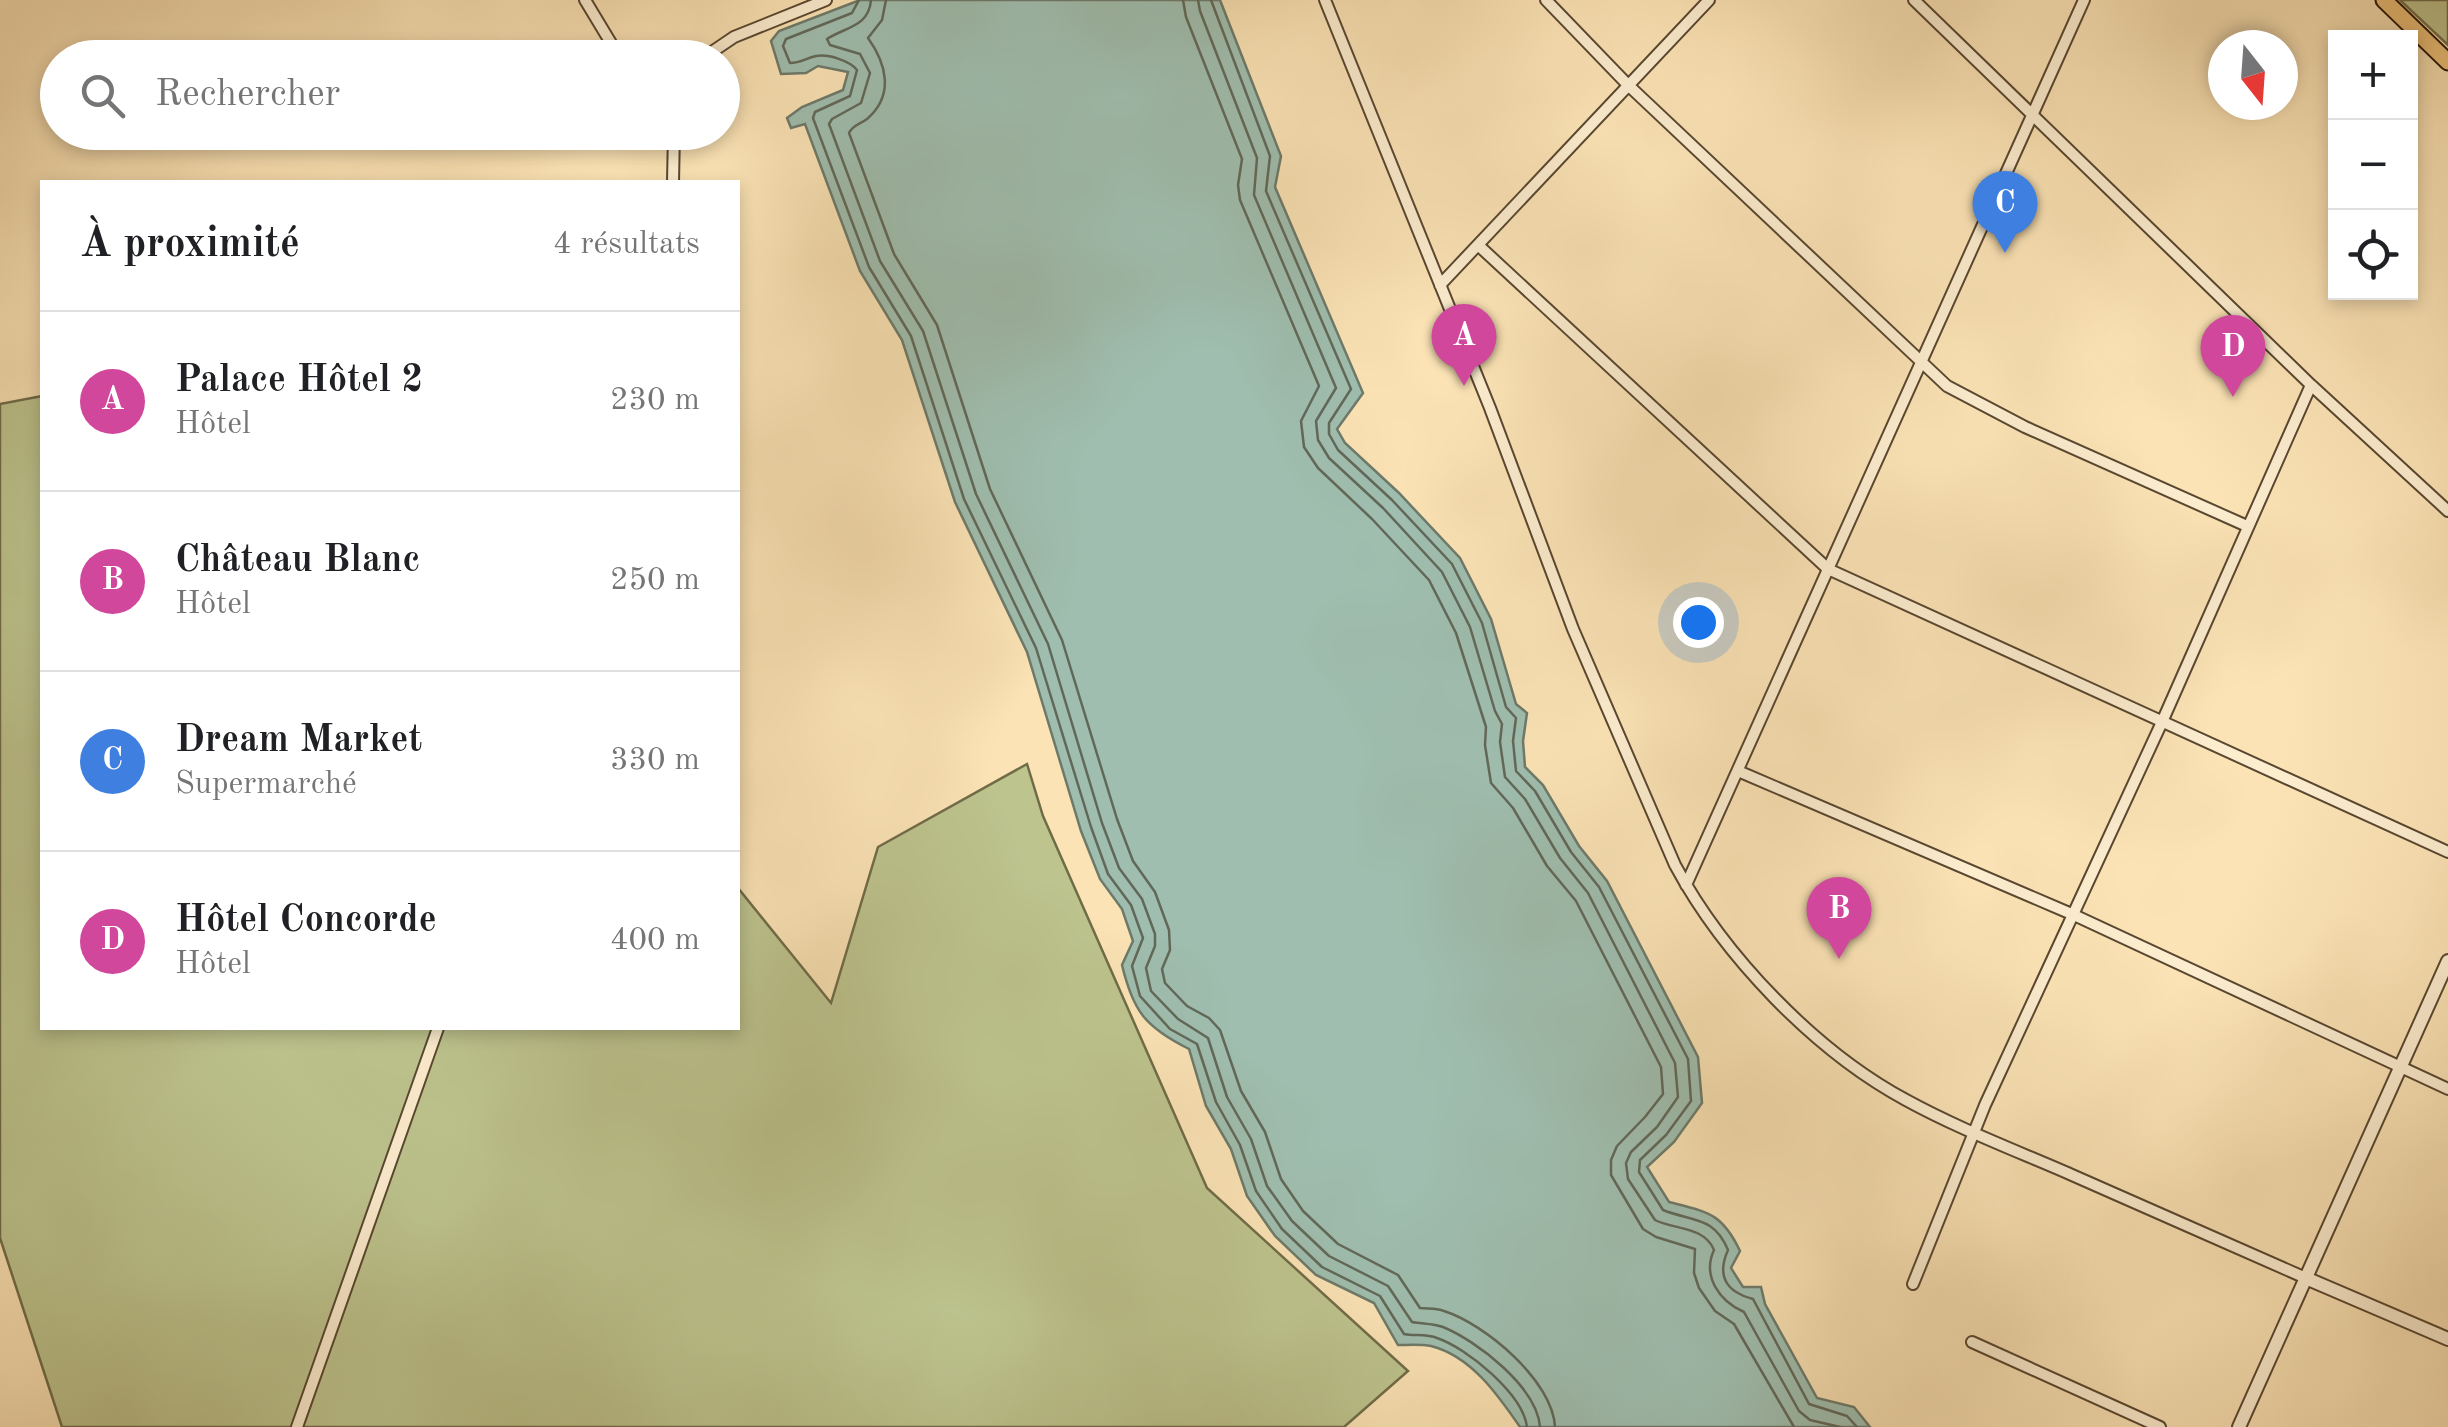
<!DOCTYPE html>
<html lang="fr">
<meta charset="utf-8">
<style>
:root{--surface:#fff;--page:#f6f6f6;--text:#202124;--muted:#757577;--line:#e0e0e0;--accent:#d93025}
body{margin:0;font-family:"Old Standard TT",serif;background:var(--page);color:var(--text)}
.controls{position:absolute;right:30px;top:30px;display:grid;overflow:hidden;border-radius:0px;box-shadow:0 5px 15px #0003}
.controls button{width:90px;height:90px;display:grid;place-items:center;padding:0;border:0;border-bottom:2px solid var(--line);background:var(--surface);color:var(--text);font:50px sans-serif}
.compass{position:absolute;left:2208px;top:30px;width:90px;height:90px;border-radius:50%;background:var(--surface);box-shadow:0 5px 15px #0003;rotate:163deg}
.you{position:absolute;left:1698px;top:622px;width:35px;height:35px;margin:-25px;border:8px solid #fff;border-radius:50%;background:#1a73e8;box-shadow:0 0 0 15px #1a73e833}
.badge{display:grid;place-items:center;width:65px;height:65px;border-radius:50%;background:var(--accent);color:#fff;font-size:32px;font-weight:700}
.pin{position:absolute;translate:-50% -82px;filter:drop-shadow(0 2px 5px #0008)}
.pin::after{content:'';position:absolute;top:52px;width:35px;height:30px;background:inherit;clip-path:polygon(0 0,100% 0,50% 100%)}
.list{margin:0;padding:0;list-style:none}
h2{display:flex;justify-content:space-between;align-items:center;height:130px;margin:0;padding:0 40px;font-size:42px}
h2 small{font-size:32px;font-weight:400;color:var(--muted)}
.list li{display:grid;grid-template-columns:65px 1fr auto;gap:30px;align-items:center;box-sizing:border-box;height:180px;padding:0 40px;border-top:2px solid var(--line)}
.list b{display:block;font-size:38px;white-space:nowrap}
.list p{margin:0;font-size:32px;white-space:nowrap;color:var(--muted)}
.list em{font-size:32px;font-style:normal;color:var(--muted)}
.icon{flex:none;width:55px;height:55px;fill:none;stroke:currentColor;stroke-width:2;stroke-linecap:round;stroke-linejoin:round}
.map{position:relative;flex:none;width:2448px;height:1427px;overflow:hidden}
.search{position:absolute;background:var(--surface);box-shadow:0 5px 15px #0003;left:40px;top:40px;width:700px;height:110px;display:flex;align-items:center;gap:25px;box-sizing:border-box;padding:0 35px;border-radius:55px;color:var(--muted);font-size:38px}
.panel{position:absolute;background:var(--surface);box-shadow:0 5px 15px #0003;left:40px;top:180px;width:700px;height:850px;border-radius:0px}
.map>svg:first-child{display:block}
</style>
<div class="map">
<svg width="2448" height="1427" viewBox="0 0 2448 1427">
<rect width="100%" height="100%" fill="#fbe3b5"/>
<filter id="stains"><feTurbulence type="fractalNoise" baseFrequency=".002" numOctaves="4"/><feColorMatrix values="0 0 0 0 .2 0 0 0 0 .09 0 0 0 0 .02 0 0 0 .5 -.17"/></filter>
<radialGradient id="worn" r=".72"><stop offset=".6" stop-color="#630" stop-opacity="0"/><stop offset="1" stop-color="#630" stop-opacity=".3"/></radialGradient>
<path fill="#bdc48e" stroke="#706c48" stroke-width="2.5" d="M2400,0H2448V45Z
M42,396V1028H738V888L831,1003L878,847L1027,764L1043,816L1207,1188L1408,1371L1344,1427H62L0,1238V404Z"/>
<path fill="#9fbeaf" stroke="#6d7a6a" stroke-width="2.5" d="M860,0H1220L1281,156L1275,187L1363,393L1337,429L1345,443L1399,493L1460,558L1491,619L1516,704L1527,713L1523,741L1525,767L1543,785L1579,846L1607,881L1698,1057L1702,1103L1674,1142L1647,1167L1669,1202C1708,1212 1722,1213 1740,1251L1731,1268L1743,1287H1761L1765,1304L1817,1398L1854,1407L1870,1427H1520C1498,1395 1471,1356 1431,1346C1421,1344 1408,1345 1398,1345L1374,1303L1316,1275L1275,1236L1247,1196L1231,1149L1206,1106L1189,1049C1145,1027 1133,1011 1122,965L1133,941L1122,909L1100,879L1081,831L1027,652L955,502L902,340L860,271L805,124L791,128L787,118L802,107L843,90L848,72L818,66L806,73L781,74L771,41L779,31Z"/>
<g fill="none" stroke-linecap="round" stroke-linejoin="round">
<path stroke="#616859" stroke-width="2.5" d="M859,0L852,13L786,39L783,46L790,63C801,63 806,58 816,56C829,54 850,61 857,70L850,96L815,112L813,118L869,267L911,336L964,499L1036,648L1091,827L1108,874L1131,905L1143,938L1132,966L1140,996L1170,1029L1197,1044L1216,1102L1240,1145L1256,1191L1282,1229L1322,1267L1380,1296L1404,1334C1414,1336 1427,1334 1437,1338C1467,1348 1523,1394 1527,1427
M871,0C869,27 845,27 827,39L830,45L860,54L870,73L861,103L832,119L829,124L880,261L923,331L976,494L1048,644L1102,823L1119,868L1142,899L1155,934V946L1146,968L1151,991L1178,1019L1208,1038L1227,1097L1251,1139L1267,1186L1292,1221L1329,1256L1388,1286L1412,1322C1422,1324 1433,1323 1443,1327C1477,1341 1537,1387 1540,1427
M886,0L882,20L868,38C886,63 895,95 867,119C859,125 853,125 849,133L894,254L937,325L990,489L1062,640L1117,819L1133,861L1155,892L1169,930L1170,950L1162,969L1165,983L1187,1006L1209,1018L1220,1030L1241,1091L1265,1132L1281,1179L1303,1211L1338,1244L1398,1275L1420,1308C1428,1309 1436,1308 1444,1311C1485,1324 1553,1381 1555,1427
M1183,0L1186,17L1242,159L1238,185L1240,200L1319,386L1301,421L1304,447L1318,468L1372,519L1429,580L1456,633L1486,727L1485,745L1491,783L1513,808L1547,866L1576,901L1661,1067L1663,1094L1645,1117L1617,1146L1611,1160V1175L1643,1229L1656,1237L1695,1249L1694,1273L1699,1288L1715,1311L1734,1324L1794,1427
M1198,0L1200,11L1257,158L1254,195L1336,388L1316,421L1318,440L1329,458L1383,508L1442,572L1470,627L1495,711L1502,724L1500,742L1505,777L1525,799L1560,858L1588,893L1675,1063L1678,1097L1657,1127L1631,1152L1626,1163L1628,1179L1655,1220C1675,1230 1704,1226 1714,1250C1702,1276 1719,1301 1744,1312L1799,1411L1810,1420L1840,1427
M1211,0L1270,156L1266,191L1351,389L1329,423V434L1338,450L1392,500L1452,564L1482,623L1506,707L1516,718L1513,741L1516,771L1535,791L1571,852L1599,887L1688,1059L1691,1101L1666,1135L1640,1160L1639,1172L1663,1210C1693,1222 1714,1216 1728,1250C1716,1277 1727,1292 1753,1299L1809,1404L1847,1416L1857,1427"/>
<defs>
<path id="minor" d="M585,0L620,58
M1325,0L1490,408L1573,629L1675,865C1724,956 1815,1051 1906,1100C1959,1129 2017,1151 2072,1175C2151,1210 2229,1244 2308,1279
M1546,0L1628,85L1947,386L2025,427L2247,526
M1914,0L2311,385L2448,511
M703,58L734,37L826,0
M673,182L674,132
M1478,245L1828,569L2448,852
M1440,285L1709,0
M1738,771L2074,915L2448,1089
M1686,885L2084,0
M1913,1284L1985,1105L2162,722L2311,385
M1972,1342L2160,1427
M297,1427L438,1028"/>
<path id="tertiary" d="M2308,1279L2448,1339
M2239,1427L2448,961"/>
<path id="trunk" d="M2384,0L2448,62"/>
</defs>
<use href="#minor" stroke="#594730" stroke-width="14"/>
<use href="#tertiary" stroke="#594730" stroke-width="16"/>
<use href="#trunk" stroke="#231303" stroke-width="19"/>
<use href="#minor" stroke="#fcedcf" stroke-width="10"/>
<use href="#tertiary" stroke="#fcedcf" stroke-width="12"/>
<use href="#trunk" stroke="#eec27a" stroke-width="15"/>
</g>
<rect width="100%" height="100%" filter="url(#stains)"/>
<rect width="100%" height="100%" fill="url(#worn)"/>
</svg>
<div class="controls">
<button>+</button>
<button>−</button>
<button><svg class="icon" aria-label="locate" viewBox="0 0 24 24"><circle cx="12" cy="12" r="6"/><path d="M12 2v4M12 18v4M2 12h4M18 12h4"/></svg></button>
</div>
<svg class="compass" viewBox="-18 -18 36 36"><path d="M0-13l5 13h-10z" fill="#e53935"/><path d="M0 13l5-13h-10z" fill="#757577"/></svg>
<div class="you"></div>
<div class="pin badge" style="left:1464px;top:386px;background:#d1479c">A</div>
<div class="pin badge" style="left:1839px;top:959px;background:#d1479c">B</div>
<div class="pin badge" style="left:2005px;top:253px;background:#3f7fe0">C</div>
<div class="pin badge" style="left:2233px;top:397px;background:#d1479c">D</div>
<div class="search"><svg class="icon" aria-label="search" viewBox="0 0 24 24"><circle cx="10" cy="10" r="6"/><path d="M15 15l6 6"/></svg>Rechercher</div>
<section class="panel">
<h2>À proximité<small>4 résultats</small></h2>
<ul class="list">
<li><span class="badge" style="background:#d1479c">A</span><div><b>Palace Hôtel 2</b><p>Hôtel</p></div><em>230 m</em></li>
<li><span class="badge" style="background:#d1479c">B</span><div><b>Château Blanc</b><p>Hôtel</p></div><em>250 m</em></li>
<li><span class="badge" style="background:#3f7fe0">C</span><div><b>Dream Market</b><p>Supermarché</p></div><em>330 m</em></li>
<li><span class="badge" style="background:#d1479c">D</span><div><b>Hôtel Concorde</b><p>Hôtel</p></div><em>400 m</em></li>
</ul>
</section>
</div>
